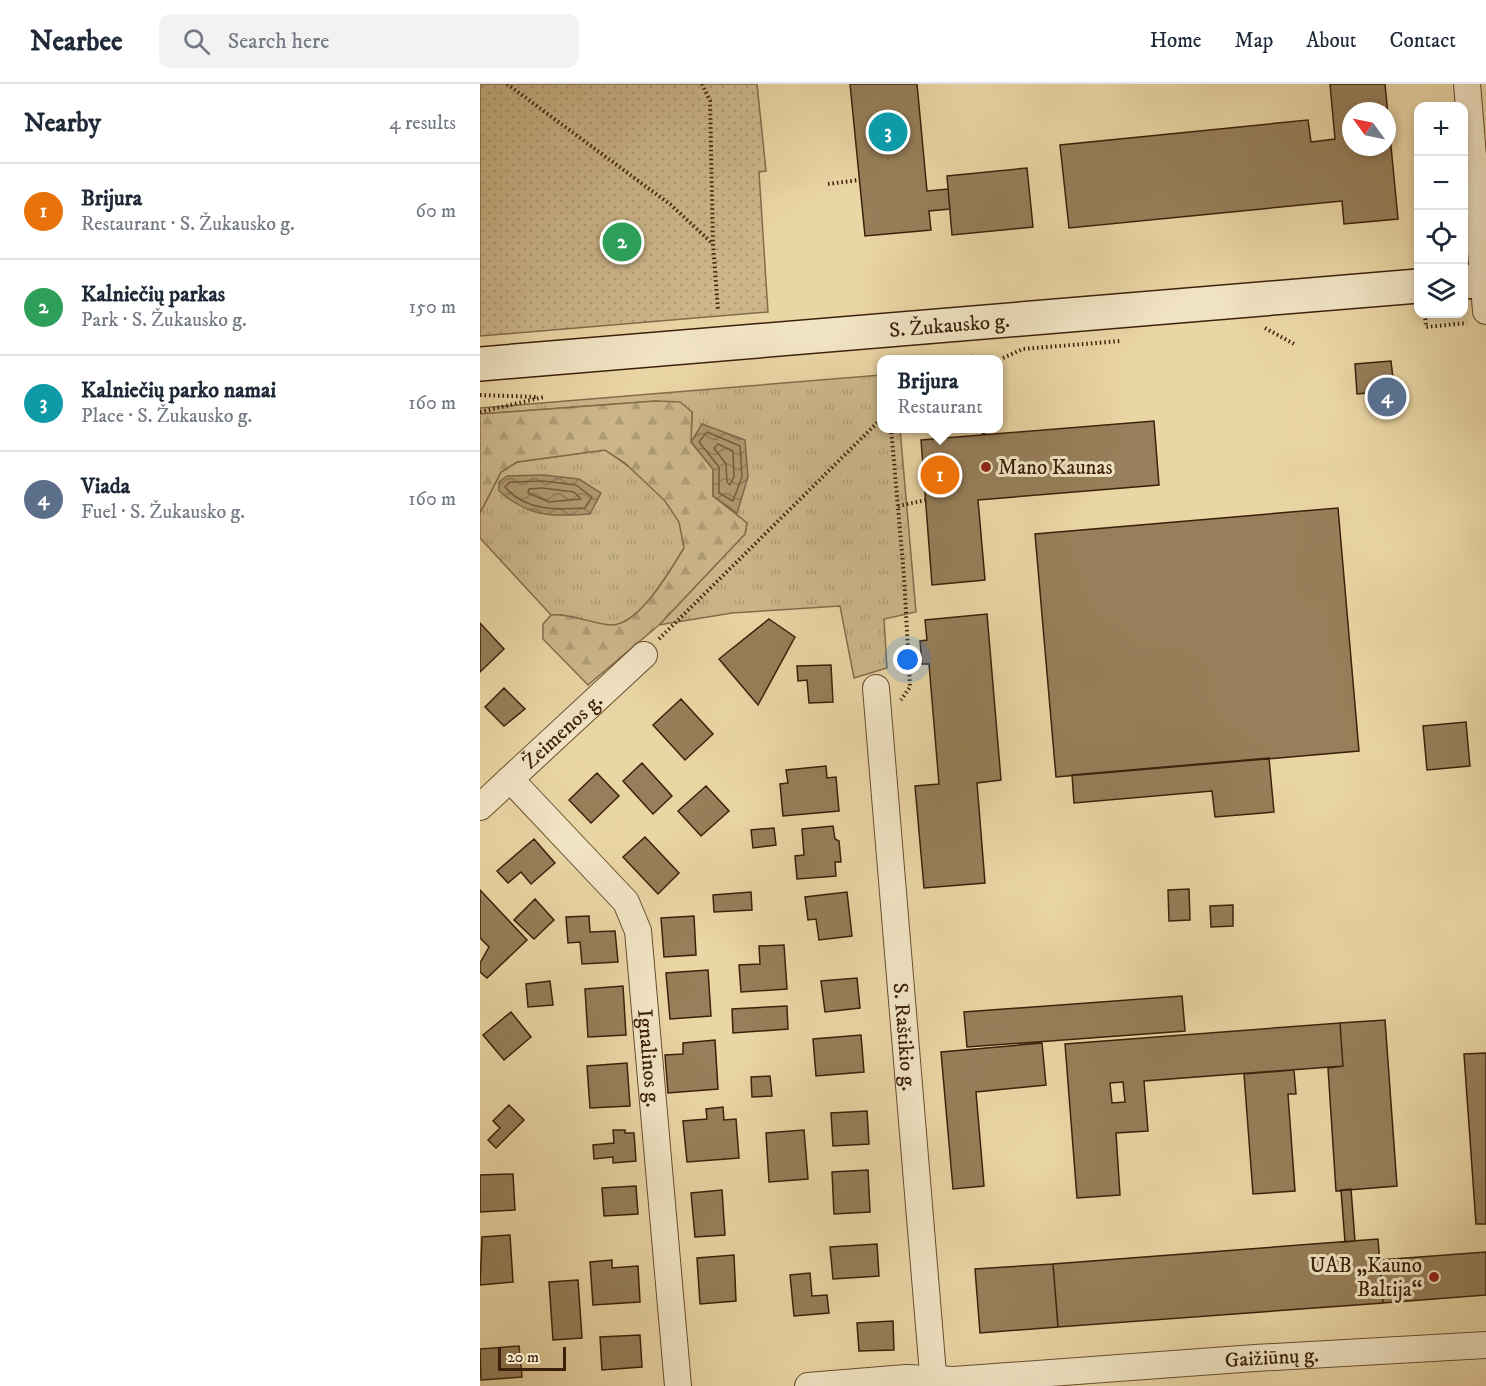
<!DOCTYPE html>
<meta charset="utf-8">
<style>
:root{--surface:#fff;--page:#f2f2f3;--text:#1f2937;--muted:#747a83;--line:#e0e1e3;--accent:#8f2418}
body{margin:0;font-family:"IM FELL DW Pica",serif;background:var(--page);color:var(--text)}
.controls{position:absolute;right:18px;top:18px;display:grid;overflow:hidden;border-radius:12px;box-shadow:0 3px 9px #0003}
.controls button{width:54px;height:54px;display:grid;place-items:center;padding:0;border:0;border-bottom:2px solid var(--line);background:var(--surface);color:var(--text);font:30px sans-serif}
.compass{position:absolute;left:862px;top:18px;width:54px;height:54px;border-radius:50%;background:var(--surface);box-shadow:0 3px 9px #0003;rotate:303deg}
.scale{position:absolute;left:18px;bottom:15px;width:68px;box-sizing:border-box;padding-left:6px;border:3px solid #3c210a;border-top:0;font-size:16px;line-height:21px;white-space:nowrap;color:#3c210a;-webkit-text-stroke:4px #f1e4c4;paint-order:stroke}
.you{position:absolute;left:428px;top:576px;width:21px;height:21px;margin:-15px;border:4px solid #fff;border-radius:50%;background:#1a73e8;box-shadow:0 0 0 9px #1a73e833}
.badge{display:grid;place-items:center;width:39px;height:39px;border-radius:50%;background:var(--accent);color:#fff;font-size:20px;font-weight:700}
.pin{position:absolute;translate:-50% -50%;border:3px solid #fff;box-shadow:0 2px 6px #0006}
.popup{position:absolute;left:397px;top:271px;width:126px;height:78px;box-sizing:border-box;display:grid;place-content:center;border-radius:12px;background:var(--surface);filter:drop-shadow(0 2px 4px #0005);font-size:20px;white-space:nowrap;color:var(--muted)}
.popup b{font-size:22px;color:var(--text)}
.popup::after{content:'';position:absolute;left:50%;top:100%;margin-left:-12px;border:12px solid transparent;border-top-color:var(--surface)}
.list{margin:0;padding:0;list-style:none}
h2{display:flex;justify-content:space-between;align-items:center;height:78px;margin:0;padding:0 24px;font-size:26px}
h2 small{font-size:20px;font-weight:400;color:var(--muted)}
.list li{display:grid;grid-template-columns:39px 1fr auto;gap:18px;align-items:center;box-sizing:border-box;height:96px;padding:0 24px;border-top:2px solid var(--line)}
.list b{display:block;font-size:22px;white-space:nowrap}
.list p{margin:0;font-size:20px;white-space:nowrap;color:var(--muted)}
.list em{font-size:20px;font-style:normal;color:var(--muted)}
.icon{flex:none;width:33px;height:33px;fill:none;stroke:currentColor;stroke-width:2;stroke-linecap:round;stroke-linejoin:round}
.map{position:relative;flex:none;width:1006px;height:1302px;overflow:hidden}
header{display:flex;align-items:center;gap:36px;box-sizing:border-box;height:84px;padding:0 30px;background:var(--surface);border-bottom:2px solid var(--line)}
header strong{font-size:28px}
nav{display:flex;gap:33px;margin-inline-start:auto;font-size:21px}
.search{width:420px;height:54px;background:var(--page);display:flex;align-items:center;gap:15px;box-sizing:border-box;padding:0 21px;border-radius:12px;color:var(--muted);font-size:22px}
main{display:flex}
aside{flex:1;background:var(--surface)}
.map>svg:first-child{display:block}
</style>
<header>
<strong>Nearbee</strong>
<div class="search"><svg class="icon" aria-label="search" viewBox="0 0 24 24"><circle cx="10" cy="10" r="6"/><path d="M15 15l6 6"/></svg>Search here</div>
<nav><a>Home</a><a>Map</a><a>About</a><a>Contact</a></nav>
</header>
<main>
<aside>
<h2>Nearby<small>4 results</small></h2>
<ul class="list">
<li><span class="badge" style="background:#e8710a">1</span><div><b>Brijura</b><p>Restaurant · S. Žukausko g.</p></div><em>60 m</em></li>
<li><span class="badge" style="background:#2e9e5b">2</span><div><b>Kalniečių parkas</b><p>Park · S. Žukausko g.</p></div><em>150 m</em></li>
<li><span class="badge" style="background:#0f9aa8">3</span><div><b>Kalniečių parko namai</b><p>Place · S. Žukausko g.</p></div><em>160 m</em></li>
<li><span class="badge" style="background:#5c6f8a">4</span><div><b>Viada</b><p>Fuel · S. Žukausko g.</p></div><em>160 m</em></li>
</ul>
</aside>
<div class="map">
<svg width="1006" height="1302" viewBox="0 0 1006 1302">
<defs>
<pattern id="grass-tufts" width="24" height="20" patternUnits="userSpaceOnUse" patternTransform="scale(1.5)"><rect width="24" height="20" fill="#ccb68a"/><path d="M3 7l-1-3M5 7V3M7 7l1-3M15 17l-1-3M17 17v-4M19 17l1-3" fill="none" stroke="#b09c76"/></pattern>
<pattern id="forest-firs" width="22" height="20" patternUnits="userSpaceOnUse" patternTransform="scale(1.5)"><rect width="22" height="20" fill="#ccb68a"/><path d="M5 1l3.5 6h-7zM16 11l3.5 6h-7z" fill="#b09c76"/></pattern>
<pattern id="park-dots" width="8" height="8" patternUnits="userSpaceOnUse" patternTransform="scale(1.5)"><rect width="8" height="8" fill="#ccb68a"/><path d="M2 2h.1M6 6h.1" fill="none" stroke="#b09c76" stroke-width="1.8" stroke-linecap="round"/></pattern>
<pattern id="water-waves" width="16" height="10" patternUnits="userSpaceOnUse" patternTransform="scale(1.5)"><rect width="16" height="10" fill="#af9870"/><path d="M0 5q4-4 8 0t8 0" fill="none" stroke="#907c5a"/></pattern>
</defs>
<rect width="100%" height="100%" fill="#ead5a4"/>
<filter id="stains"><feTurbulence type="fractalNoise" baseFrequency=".00333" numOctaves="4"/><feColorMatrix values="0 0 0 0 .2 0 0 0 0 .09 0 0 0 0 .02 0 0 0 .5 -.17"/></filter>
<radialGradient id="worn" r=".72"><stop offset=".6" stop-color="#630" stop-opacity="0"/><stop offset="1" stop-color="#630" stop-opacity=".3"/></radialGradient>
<path fill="url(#grass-tufts)" stroke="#846c4a" stroke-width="1.5" d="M401,291L402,344L420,345L436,528L404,535L407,584L374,594L360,522L252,529L179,541L265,450L267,439L233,412V385L211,358L212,328L176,317L0,330V324Z
M125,366C149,382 191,412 200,440C202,447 202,456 204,464C191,485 158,544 129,541C111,539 87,529 71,531L0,454V429L21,388L37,378Z"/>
<path fill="url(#forest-firs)" stroke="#846c4a" stroke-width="1.5" d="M176,317L200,318L212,328L211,358L233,385V412L267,439L265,450L179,541L108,601L63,555V540L71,531C87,529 111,539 129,541C158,544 191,485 204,464L199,438L185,417L145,379L125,366L37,378L21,388L0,429V330Z"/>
<path fill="url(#park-dots)" stroke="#846c4a" stroke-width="1.5" d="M0,0H277L286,87L279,88L288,228L0,252Z"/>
<path fill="url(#water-waves)" stroke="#816847" stroke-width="1.5" d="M222,340L265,356L268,393L257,429L233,412V385L211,358Z
M63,391L99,395L121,409L110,430C72,432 50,434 19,407V398L27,392Z"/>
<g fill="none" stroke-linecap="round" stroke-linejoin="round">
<path stroke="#765c3d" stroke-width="1.5" d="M227,348L260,362L262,393L253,417L239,409V383L219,358Z
M238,360L253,367L254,392L250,401L247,398L246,380L234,364Z
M63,397L96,401L112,413L105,424C77,426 45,427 25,403L30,398Z
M62,404L94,408L101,415L69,418L48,409L49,405Z"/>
</g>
<path fill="#967f5a" stroke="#3c210a" stroke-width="1.5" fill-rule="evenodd" d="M370,0H437L447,107L468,105L470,125L449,127L451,146L385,152Z
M850,0H905L918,135L864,140L862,117L589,144L580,61L828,36L831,58L855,55ZM871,27H907V63H871Z
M547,84L553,143L472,151L467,92Z
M911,277L914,303L888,305V309L877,310L875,280Z
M923,302L925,317L889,320L888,305Z
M674,337L679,401L498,416L505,496L452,501L441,356Z
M858,424L879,667L576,693L555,450Z
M507,530L521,696L497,699L505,799L444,804L435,702L459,700L449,580H442L440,557L447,556L445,536Z
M289,535L315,553L278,621L239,575Z
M0,539L24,565L0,588Z
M351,581L353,618L329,619L327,596L318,597L317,582Z
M24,604L45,625L24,642L5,623Z
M201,615L233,650L205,676L173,641Z
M986,638L990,682L947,686L943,642Z
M789,674L794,728L735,733L732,707L594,719L592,691Z
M162,679L192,712L173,730L143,697Z
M346,682L347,694L356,693L359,727L303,732L300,700L308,699L306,686Z
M117,689L139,712L111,739L89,716Z
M226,702L249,727L221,752L198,727Z
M353,742L355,755L359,757L361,778H355L356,792L317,795L315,772L324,771L322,745Z
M294,744L296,761L273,764L271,746Z
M165,753L199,789L178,810L143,773Z
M54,755L75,779L51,800L41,788L28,799L17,787Z
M709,805L710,836L689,837L688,806Z
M0,806L47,856L7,894L0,888V879L9,863L0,854Z
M271,808L272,826L234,828L233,811Z
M367,808L372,852L339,856L336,835L328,836L325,813Z
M55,815L74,836L54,855L34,836Z
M753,821V842L731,843L730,822Z
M109,832L110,848L135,847L138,878L102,880L100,858L88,859L86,833Z
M214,832L216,871L184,873L181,834Z
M304,861L307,905L261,908L259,881L280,880L279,862Z
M228,886L231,932L190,935L186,889Z
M377,894L380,924L345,928L341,897Z
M70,897L73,921L48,923L46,900Z
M143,902L146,951L108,953L105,905Z
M702,912L705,947L487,963L484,928Z
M307,922L308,945L253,949L252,925Z
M31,928L51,953L24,976L3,951Z
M905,936L917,1102L856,1107L848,984L863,982L860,939Z
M860,939L863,982L664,997L668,1047L636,1049L640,1111L597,1114L585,960ZM643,998L645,1018L632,1019L630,999Z
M381,951L384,988L336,992L333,955Z
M235,956L238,1005L188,1009L185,971L203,970V959Z
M562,959L566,1001L496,1008L504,1102L473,1105L461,968Z
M1006,969V1140H996L984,970Z
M147,979L150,1022L110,1024L107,982Z
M814,986L816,1010H808L815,1107L773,1110L764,990Z
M290,992L292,1012L272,1013L271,993Z
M29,1021L44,1036L16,1064L8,1056L20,1044L13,1037Z
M243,1023L244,1036L256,1035L259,1074L207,1078L203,1037L227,1035L226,1025Z
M387,1027L389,1060L353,1062L351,1029Z
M133,1046H145V1049H154L156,1077L133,1079V1073L114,1075L113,1061L134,1059Z
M324,1046L328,1095L289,1098L286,1049Z
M388,1086L390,1128L354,1130L352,1088Z
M33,1090L35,1126L0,1128V1091Z
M156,1102L158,1130L124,1132L122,1104Z
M871,1105L875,1157L865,1158L861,1106Z
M242,1106L245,1151L215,1153L211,1109Z
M30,1151L33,1198L0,1201L2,1153Z
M898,1155L903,1219L578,1243L573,1180Z
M397,1160L399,1192L353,1195L350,1163Z
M1006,1168V1211L903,1219L900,1176Z
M254,1171L256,1217L220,1220L217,1174Z
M132,1176V1184L158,1182L160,1218L113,1221L110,1178Z
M573,1180L578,1243L500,1249L495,1185Z
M330,1189L332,1212L347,1211L349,1229L314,1232L310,1191Z
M98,1196L102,1254L73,1256L69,1198Z
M413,1237L414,1266L379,1267L377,1239Z
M160,1251L162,1283L122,1286L120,1253Z
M39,1262L42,1293L1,1296L0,1265Z"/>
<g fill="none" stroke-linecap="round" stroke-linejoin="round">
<defs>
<g id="minor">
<path d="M987,0L1006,227"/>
<path id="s1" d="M396,604L454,1302"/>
<path id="s2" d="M30,695L146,818L158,847L198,1302"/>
<path id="s3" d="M0,723L164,571"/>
<path id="s4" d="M328,1302L426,1294L474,1296L775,1274L1006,1261"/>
</g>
<g id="secondary">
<path d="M984,198L1006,196"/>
<path id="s5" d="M0,280L938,202"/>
</g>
</defs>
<use href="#minor" stroke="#684e30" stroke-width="28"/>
<use href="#secondary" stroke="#3c210a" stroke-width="36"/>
<path stroke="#3c210a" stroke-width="4" stroke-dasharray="1.5 3" stroke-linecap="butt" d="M27,0L191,121L233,160
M222,0L230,17L233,160L238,226
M348,100L379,96
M945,230L946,243L987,239
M785,244L816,261
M491,271L492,276
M523,274L543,265L640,257
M0,311L57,313
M0,328L64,313
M411,344L424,492L430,603L421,616
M503,344L504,351
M418,422L446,416
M179,555L402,334"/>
<use href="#minor" stroke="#f1e4c4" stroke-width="26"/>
<use href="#secondary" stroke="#f1e4c4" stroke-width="33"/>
</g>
<g fill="#8f2418" stroke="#f1e4c4" stroke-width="2">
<circle cx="506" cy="383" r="6"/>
<circle cx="954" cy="1193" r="6"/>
</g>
<g text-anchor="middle" stroke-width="6" stroke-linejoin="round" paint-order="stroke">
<g font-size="21" fill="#3c210a" stroke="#f1e4c4">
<text dy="7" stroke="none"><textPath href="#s5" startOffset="471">S. Žukausko g.</textPath></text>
<text dy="7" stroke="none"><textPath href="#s3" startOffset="112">Žeimenos g.</textPath></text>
<text dy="7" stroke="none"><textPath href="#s1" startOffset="350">S. Raštikio g.</textPath></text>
<text dy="7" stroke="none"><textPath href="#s2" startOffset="328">Ignalinos g.</textPath></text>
<text dy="7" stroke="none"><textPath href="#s4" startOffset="465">Gaižiūnų g.</textPath></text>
</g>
<g font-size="21" fill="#3c210a" stroke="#f1e4c4" text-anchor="start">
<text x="518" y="390">Mano Kaunas</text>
<text x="942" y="1188" text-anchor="end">UAB „Kauno<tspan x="942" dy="24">Baltija“</tspan></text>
</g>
</g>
<rect width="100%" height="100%" filter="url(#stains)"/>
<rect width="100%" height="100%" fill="url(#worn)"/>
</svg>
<div class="controls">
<button>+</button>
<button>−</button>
<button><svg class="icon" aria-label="locate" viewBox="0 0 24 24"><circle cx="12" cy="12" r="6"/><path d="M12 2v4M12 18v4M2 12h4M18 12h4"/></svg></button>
<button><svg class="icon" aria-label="layers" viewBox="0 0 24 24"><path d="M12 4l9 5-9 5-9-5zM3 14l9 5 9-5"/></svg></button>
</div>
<svg class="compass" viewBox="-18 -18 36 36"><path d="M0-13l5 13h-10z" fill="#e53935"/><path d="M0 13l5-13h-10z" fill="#747a83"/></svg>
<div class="scale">20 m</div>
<div class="you"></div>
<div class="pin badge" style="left:460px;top:391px;background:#e8710a">1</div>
<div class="popup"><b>Brijura</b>Restaurant</div>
<div class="pin badge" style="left:142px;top:158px;background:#2e9e5b">2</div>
<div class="pin badge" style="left:408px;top:48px;background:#0f9aa8">3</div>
<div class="pin badge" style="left:907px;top:313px;background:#5c6f8a">4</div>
</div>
</main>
